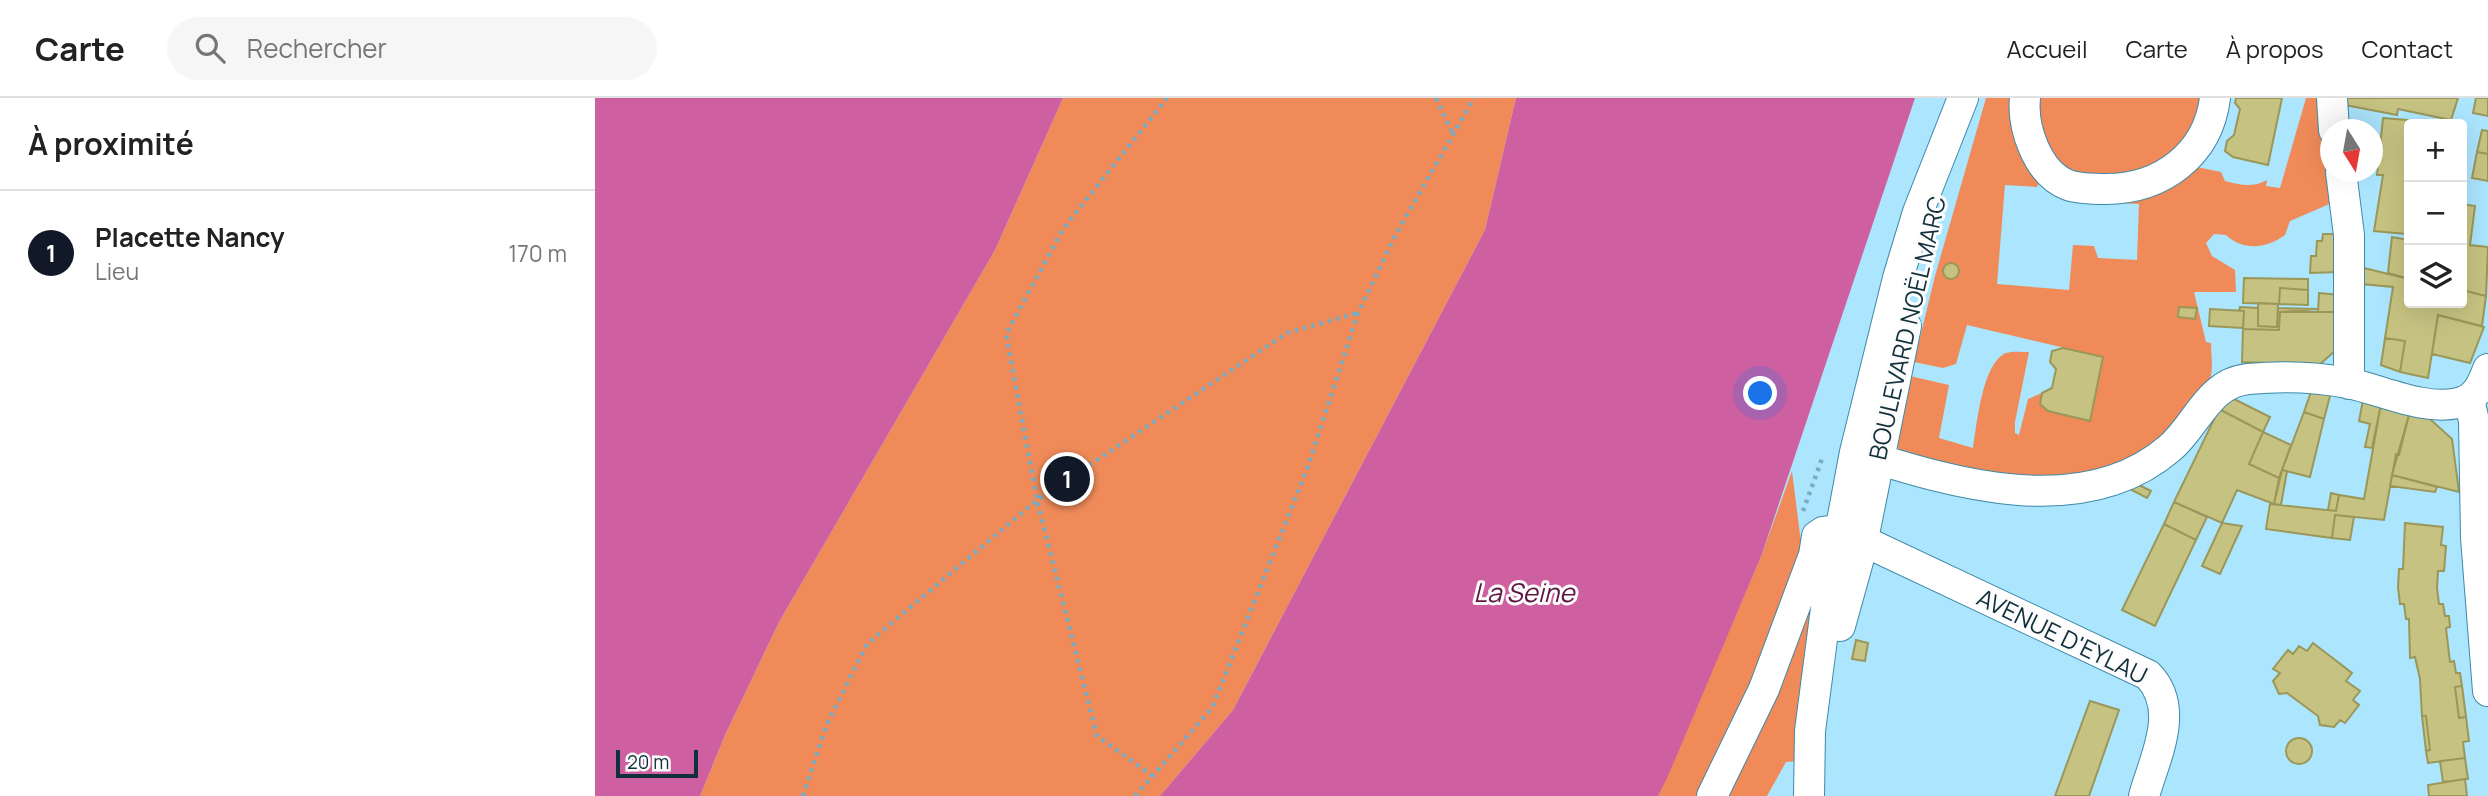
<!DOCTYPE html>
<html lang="fr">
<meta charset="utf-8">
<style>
:root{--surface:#fff;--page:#f6f6f6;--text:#222;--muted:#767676;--line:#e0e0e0;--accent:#111827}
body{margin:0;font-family:Manrope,sans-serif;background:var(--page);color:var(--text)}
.controls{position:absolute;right:21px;top:21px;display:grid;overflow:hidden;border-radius:7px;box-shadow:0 7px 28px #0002}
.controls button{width:63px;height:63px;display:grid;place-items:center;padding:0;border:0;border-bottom:2px solid var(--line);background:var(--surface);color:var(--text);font:35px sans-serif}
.compass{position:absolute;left:1725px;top:21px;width:63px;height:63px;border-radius:50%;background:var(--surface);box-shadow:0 7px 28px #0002;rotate:169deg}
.scale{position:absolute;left:21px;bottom:18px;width:82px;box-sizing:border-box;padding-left:7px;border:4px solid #11303c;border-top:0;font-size:19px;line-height:24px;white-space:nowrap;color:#11303c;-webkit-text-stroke:5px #fcfcfc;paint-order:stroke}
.you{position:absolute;left:1166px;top:296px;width:24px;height:24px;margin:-18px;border:5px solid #fff;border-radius:50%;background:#1a73e8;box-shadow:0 0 0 10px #1a73e833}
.badge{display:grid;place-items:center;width:46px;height:46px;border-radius:50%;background:var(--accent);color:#fff;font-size:23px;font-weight:700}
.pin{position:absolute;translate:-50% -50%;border:4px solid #fff;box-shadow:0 2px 7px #0006}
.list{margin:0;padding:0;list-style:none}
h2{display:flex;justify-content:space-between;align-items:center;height:91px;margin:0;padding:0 28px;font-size:30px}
h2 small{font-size:23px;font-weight:400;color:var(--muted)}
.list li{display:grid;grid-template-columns:46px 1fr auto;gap:21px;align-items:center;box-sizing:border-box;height:126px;padding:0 28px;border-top:2px solid var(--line)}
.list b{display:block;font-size:26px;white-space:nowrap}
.list p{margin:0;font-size:23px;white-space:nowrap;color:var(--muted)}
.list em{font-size:23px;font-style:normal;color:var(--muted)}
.icon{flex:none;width:38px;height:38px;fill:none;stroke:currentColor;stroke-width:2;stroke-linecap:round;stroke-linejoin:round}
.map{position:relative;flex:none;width:1893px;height:698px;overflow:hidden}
header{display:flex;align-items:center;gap:42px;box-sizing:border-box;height:98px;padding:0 35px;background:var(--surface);border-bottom:2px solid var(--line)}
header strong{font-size:33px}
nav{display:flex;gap:38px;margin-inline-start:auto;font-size:24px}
.search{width:490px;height:63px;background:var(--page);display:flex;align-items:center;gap:18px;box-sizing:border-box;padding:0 24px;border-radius:38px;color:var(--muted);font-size:26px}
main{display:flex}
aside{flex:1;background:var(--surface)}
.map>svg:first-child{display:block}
</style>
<header>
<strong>Carte</strong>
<div class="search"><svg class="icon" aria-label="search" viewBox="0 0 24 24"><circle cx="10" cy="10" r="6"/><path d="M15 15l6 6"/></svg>Rechercher</div>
<nav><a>Accueil</a><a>Carte</a><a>À propos</a><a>Contact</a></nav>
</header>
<main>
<aside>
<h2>À proximité<small></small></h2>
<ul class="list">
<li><span class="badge">1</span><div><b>Placette Nancy</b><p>Lieu</p></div><em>170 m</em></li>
</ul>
</aside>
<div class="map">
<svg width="1893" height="698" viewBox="0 0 1893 698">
<rect width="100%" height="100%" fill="#abe5fe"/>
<path fill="#f08b59" d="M468,0H921L890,132L638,612L565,698H105L130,637L184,524L400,152Z
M1391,0H1423L1446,81L1442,89L1410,87L1402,186L1474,192L1478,147L1499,148L1503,160L1542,162L1544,106L1501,104L1602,69L1626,74L1630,83C1645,87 1658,90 1672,82L1671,88L1685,90L1711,0H1725C1726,34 1734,70 1746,101L1695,123L1690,137C1671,151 1648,153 1631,137L1619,136L1611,145L1617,158L1640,172L1641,194H1599L1611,244L1616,245C1616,255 1618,268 1616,277C1612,291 1592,308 1583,319C1510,409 1402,376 1306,356L1301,345L1315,278L1354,287L1344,340L1378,350C1382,327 1387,265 1411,255C1418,253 1427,254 1434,254L1420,324V335L1424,337L1433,301L1447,295L1445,306L1453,313L1495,322L1508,259L1372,227L1361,266L1348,270L1319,264L1340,178Z
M1440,0H1611L1608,19L1570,72L1484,81L1454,60Z
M1197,373L1217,532L1204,663L1191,664L1172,698H1063L1167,456Z"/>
<path fill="#ce5fa1" d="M0,0H468L400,152L184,524L130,637L105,698H0Z
M921,0H1320L1167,456L1073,678L1063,698H565L638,612L890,132Z"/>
<path fill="#c6c382" stroke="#9a9758" stroke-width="2" d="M1641,0H1687L1673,67L1638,59L1630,53L1632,43L1639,37L1645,11L1640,5Z
M1752,0H1863L1856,22L1803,11L1802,17L1750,7Z
M1881,0H1893V18L1878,15Z
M1788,20L1824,23V26H1814L1811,136L1779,133L1788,77H1782Z
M1887,32L1893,33V56L1882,54Z
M1882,54L1893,56V83L1877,80Z
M1867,106L1880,108L1875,147L1893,149L1891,198L1867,192Z
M1728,136H1745V174L1715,175L1716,158H1721L1722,143H1727Z
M1797,139L1814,142V181L1793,175Z
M1348 173a8 8 0 1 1 16 0a8 8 0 1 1-16 0Z
M1769,170L1814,181V205H1867V192L1891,198L1887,228L1843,217L1833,280L1805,274L1810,243L1790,240L1798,189L1767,186Z
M1649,180L1713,181V192L1685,190L1684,206L1648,205Z
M1685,190L1713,192V207L1684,206Z
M1724,195L1744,197L1745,214H1723Z
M1663,205L1683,206L1682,229L1663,228Z
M1584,209L1602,210L1600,221L1583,219Z
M1645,209L1663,210V228L1682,229L1683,210L1723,211L1685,214L1684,232L1648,231L1649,213H1644Z
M1615,211L1649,213L1648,230L1614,228Z
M1685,214H1741V252L1724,267L1647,264L1648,231L1684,232Z
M1843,217L1889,229L1875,265L1837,256Z
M1790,240L1810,243L1805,274L1786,267Z
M1468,250L1508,259L1495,323L1453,313L1445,306L1447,295L1457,290L1461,271L1455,264L1457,253Z
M1717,291L1736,294L1729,321L1709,314Z
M1635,299L1675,319L1668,334L1624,311Z
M1768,302L1786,306L1777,350L1770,349L1775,326L1764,323Z
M1786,306L1815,313L1804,357L1801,356L1789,422L1740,417L1737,440L1671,431L1675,406L1741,413L1744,397L1769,401Z
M1624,311L1668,334L1654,366L1684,380L1679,406L1642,392L1627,425L1579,404Z
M1815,313L1834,320L1857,341L1864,394L1797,377Z
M1709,314L1729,321L1715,379L1687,372Z
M1668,334L1696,347L1684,380L1654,366Z
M1687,372L1692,373L1686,407L1679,406Z
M1797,377L1842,389L1840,394L1795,388Z
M1544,387L1556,393L1552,400L1533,390Z
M1736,395L1744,397L1741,413L1733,412Z
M1579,404L1612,419L1601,442L1569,426Z
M1740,417L1759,419L1755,442L1737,440Z
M1627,425L1647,428L1625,476L1607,468Z
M1810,425L1848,429L1846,447L1851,448L1849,473H1843L1842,490L1844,506H1848L1850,518H1854L1855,529L1851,530L1855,564L1859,563L1861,575H1865L1867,588L1860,589L1864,620L1871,619L1874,643L1868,644L1870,660L1833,665L1831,653L1835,652L1831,618H1827L1825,581L1820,559L1815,560L1814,521H1811L1809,506H1805L1803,489L1804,471H1808Z
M1569,426L1601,442L1560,528L1527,512Z
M1261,542L1273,545L1270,563L1257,561Z
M1718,545L1757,575L1751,583L1765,593L1758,602L1764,607L1750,625L1745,622L1739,629L1725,627L1723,618L1692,595L1684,596L1678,583L1685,575L1678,571L1693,552L1698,556L1704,548L1712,553Z
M1867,588L1871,619L1864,620L1860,589Z
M1495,603L1524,612L1494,698H1460Z
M1827,618H1831L1835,652L1831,653Z
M1691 653a13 13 0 1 1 26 0a13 13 0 1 1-26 0Z
M1870,660L1873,681L1848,684L1845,663Z
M1870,681L1872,698H1834L1833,687Z"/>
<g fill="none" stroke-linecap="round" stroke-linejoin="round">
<defs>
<path id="street" d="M1430,0C1427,29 1442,75 1473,87C1484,91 1499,91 1511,91C1566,91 1613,57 1620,0
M1737,0L1739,32
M1746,74L1754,137V286
M1874,301L1879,323L1881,440L1893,593
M1260,354C1357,385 1488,425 1575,350C1602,327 1613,285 1653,281C1685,278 1722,279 1753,285C1787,292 1829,313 1863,305C1881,301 1887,287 1893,271
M1245,528L1265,456L1311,228
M1117,698L1169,591L1219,457L1222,438L1228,434L1245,432L1553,577C1586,611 1560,659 1549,698
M1214,698L1215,633L1232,503L1260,354L1303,180L1323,114L1368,0"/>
</defs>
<use href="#street" stroke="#3f89a6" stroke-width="32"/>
<path stroke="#7aabc0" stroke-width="4.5" stroke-dasharray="3.5 5" stroke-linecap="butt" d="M841,0L858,36
M1208,413L1228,358
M558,678L502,638L442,402L411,236L468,131L572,0
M208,698L231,628L272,546L442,402L692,235L762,215
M540,698L617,610L712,371L763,215L801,136L879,0"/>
<use href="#street" stroke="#fff" stroke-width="30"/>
</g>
<g text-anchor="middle" stroke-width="6" stroke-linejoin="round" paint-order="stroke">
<g font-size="24" fill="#11303c" stroke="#fcfcfc">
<text transform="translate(1313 230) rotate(-77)" y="8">BOULEVARD NOËL MARC</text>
<text transform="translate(1467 539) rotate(26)" y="8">AVENUE D'EYLAU</text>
</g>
<g font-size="26" font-style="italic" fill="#5e1744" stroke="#fcfcfc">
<text x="929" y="504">La Seine</text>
</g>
</g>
</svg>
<div class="controls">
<button>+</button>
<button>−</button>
<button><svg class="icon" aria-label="layers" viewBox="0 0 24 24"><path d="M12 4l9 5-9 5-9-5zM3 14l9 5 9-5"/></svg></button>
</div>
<svg class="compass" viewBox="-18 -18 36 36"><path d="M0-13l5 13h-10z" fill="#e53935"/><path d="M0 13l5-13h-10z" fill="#767676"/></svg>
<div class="scale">20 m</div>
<div class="you"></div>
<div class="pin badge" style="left:472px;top:381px">1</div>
</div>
</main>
